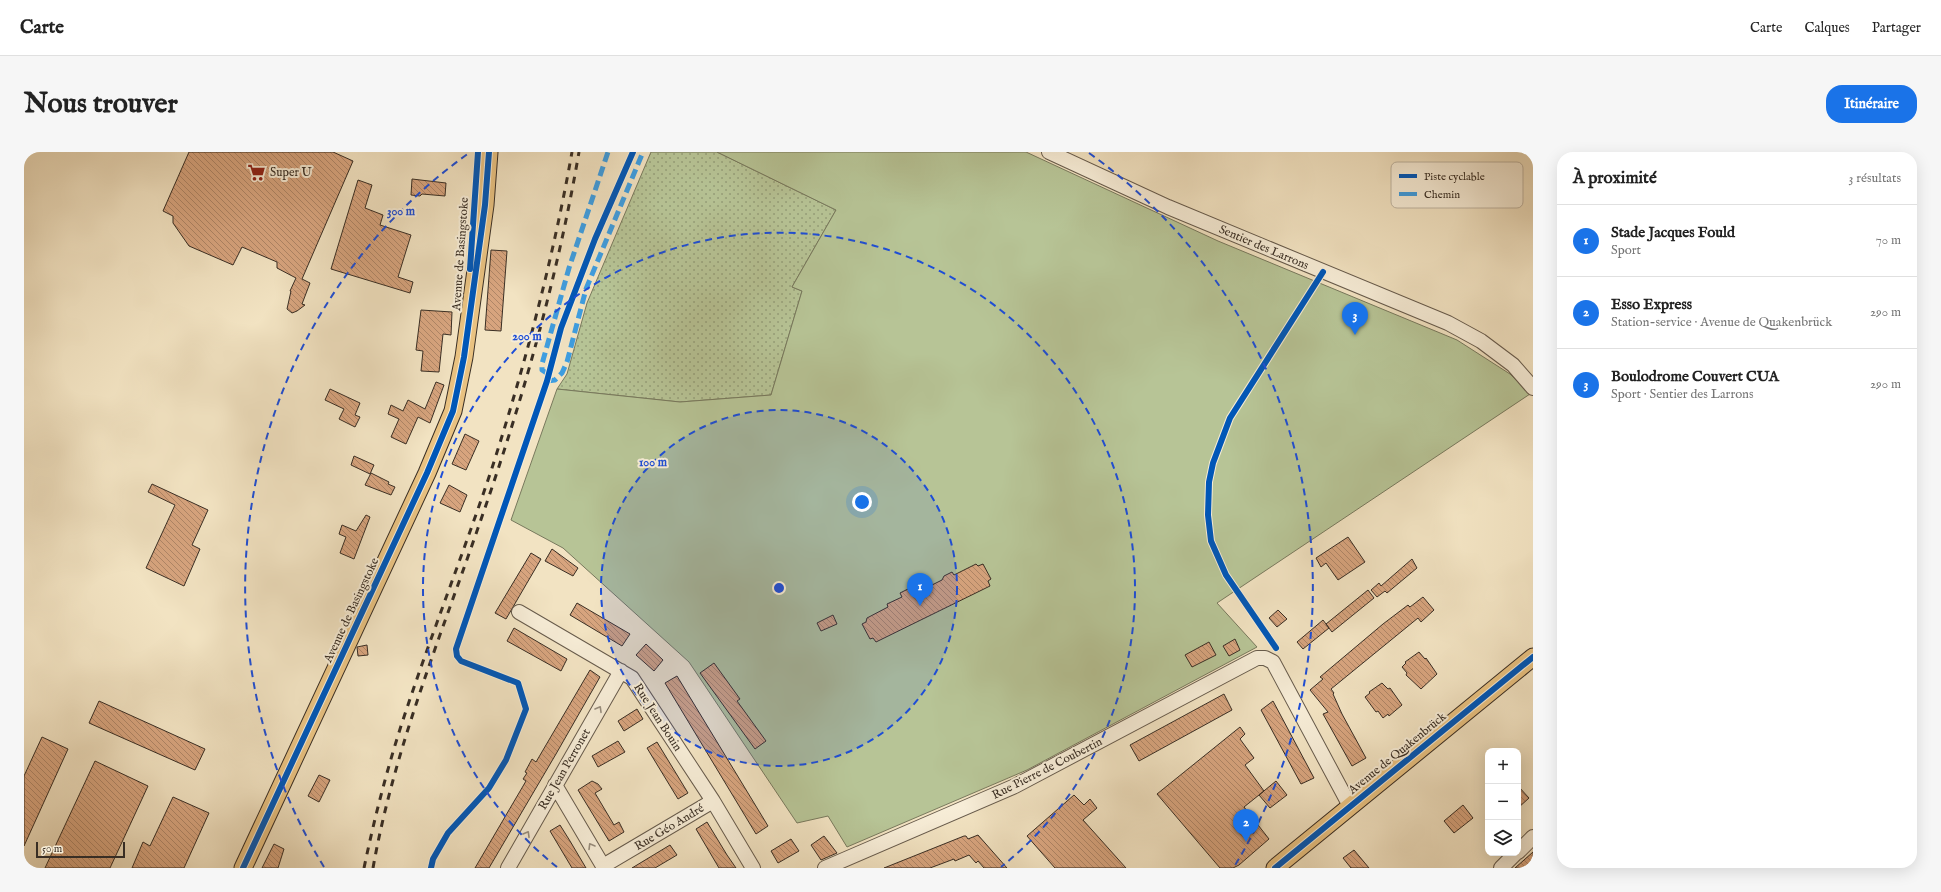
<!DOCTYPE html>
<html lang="fr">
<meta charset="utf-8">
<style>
:root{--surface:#fff;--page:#f6f6f6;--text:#222;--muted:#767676;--line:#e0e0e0;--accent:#1a73e8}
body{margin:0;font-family:"IM FELL English",serif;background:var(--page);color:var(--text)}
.controls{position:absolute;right:12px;bottom:12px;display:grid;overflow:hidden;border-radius:8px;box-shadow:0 4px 16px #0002}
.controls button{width:36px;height:36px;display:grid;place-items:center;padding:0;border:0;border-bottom:1px solid var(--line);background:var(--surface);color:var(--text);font:20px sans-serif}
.scale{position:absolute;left:12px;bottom:10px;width:89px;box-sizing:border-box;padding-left:4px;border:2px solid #392e24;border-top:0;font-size:11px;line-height:14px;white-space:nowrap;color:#392e24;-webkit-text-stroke:3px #f7edd7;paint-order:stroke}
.you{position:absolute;left:838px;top:350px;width:14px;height:14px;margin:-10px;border:3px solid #fff;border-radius:50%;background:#1a73e8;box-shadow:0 0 0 6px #1a73e833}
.badge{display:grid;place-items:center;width:26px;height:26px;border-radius:50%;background:var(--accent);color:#fff;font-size:13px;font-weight:700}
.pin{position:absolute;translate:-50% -33px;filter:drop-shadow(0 1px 2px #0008)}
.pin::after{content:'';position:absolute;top:21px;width:14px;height:12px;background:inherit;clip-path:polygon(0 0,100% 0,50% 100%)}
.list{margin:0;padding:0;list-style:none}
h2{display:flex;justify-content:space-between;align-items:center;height:52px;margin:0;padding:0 16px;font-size:17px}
h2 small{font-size:13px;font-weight:400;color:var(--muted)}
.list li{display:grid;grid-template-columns:26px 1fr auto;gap:12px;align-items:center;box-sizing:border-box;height:72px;padding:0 16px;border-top:1px solid var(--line)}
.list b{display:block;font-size:15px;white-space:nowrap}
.list p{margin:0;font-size:13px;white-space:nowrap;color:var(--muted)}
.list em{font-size:13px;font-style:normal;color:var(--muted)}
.icon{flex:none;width:22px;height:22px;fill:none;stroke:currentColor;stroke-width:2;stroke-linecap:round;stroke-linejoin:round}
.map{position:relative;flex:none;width:1509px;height:716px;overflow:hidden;border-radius:16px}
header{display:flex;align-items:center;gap:24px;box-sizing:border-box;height:56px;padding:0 20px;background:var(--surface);border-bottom:1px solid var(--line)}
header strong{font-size:19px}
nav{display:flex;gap:22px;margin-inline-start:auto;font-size:14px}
.intro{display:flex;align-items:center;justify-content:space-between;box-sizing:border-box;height:96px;padding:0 24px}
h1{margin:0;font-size:28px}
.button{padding:10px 18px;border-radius:16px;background:var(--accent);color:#fff;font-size:14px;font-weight:700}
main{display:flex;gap:24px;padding:0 24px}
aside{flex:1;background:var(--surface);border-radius:16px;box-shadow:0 4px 16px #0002}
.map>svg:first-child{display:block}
</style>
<header>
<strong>Carte</strong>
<nav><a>Carte</a><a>Calques</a><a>Partager</a></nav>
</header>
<div class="intro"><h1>Nous trouver</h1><a class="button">Itinéraire</a></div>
<main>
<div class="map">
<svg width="1509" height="716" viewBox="0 0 1509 716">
<defs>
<pattern id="grass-dots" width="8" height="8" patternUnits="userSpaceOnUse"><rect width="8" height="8" fill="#b7c496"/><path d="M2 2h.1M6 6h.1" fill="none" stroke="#96a07a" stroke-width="1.8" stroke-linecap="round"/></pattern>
<pattern id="building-back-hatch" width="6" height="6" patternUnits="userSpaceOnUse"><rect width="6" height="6" fill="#d7a47e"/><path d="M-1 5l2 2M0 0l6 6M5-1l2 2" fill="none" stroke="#af8667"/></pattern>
</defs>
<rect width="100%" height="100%" fill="#f2e3c2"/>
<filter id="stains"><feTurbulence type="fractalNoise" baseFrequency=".005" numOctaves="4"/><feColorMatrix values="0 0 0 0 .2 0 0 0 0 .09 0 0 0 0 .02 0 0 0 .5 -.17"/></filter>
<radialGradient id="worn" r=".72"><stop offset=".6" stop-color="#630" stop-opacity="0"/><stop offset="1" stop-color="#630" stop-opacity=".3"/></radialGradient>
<path fill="url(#grass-dots)" stroke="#78795d" d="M627,0H693L812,58L768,135L778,139L747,243L656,250L533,237L543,222L563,151Z"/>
<path fill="#b7c496" stroke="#78795d" d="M693,0H1002L1194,89L1433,188L1486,222L1506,242L1193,451L1233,495L1003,618L823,695L804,664L773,671L665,510L539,396L487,368L533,237L656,250L747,243L778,139L768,135L812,58Z"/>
<path fill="url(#building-back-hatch)" stroke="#392e24" d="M165,0H309L329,9L278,127L286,131L278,152L281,153L273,159L268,161L263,157L267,139H266L272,126L253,116V110L218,95L209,113L165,94L149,71V64L139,59Z
M388,27L422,31L421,44L398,42L396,44L387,43Z
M334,28L348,33L341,56L359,63L356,73L387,83L374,125L389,130L386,141L307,117Z
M467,98L483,99L477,179L461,178Z
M397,158L428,160L427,183L419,182L415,220L397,219L399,199L392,198Z
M412,230L420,233L406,271L394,265L382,292L367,285L375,267L364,262L367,253L379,259L384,248L401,257Z
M306,237L336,251L331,263L336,265L331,275L315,267L320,257L301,248Z
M441,282L455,289L442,318L428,312Z
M330,304L350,313L346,322L327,313Z
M347,321L365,330L364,332L371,335L367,343L341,333Z
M128,332L184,358L168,393L176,397L160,434L122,416L151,353L124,340Z
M425,333L443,343L436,360L416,351Z
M342,363L346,365L330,407L316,401L322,385L315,382L318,373L332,379Z
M1324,385L1341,410L1314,428L1302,411L1297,415L1292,406Z
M528,397L554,416L549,424L521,409Z
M507,401L517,407L482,467L471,461Z
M1388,407L1393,416L1363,441L1361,439L1353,445L1347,438L1355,431L1357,434Z
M952,412L954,414L959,412L967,427L964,429L966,434L852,490L849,486L846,487L838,472L842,470L843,466L864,455L863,452L878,445L876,441L888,435L892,441L918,428L920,424L928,420L930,423Z
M1344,438L1350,446L1308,480L1302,472Z
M1399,445L1410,458L1397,470L1394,466L1307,537L1310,541L1309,542L1318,562L1342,606L1328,614L1299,562L1304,560L1286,538L1299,527L1296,525L1359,472L1384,453L1386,455Z
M553,451L606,482L598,494L546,463Z
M1254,458L1263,467L1253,475L1245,466Z
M809,463L813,472L797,479L793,471Z
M1299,468L1305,476L1279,497L1273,490Z
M490,476L543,507L537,519L483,489Z
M1211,487L1216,498L1205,504L1199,494Z
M1185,490L1192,503L1168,515L1161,503Z
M622,492L639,508L630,519L612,503Z
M343,493L344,503L334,504L333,495Z
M1395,500L1401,507L1402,506L1413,522L1397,537L1382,523L1383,521L1378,515L1382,511L1381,510Z
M690,511L716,547L713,549L742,589L731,597L676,521Z
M566,518L576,525L532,602L465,716H451L502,629L499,627L503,621L501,620L508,607L512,610Z
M653,524L744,674L732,682L641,531Z
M1358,531L1364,537L1366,536L1378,553L1365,564L1364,562L1359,566L1354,559L1352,560L1341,545L1346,541L1345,540Z
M1200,542L1208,558L1115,609L1106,593Z
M75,549L181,597L171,618L65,571Z
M1249,549L1290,626L1277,632L1237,558Z
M613,557L619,567L600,579L594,569Z
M1216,575L1221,582L1216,587L1230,606L1221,613L1240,639L1220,655L1245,687L1215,713L1209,716H1196L1133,642Z
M18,585L44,597L0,694V624Z
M594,589L601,600L574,615L568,604Z
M633,590L664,641L654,647L623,596Z
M71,609L124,634L86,716H21Z
M295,623L306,628L295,650L284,644Z
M568,629L574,632L578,637L571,641L590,673L595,670L600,680L585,689L554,638Z
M1252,629L1263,643L1246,656L1235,643Z
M1494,634L1505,646L1494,656Z
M1050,643L1060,653L1066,647L1073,656L1059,668L1102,716H1031L1003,684Z
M149,645L185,661L160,716H108L119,690L126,694Z
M1439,653L1449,666L1430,681L1420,669Z
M683,670L703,703L712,716H695L672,677Z
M536,673L546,689L562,716H548L526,679Z
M954,683L983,716H960L954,709L952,711L945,703L931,709L930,707L906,716H860L940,684H942L944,687Z
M800,684L813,701L797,708L787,693Z
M767,687L775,699L754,711L747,699Z
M250,692L260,697L254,716H238Z
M646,693L653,703L631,716H608Z
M1330,698L1345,716H1327L1319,706Z
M1509,700V716H1491Z"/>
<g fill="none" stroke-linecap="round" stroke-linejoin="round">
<defs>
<path id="minor" d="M1025,0L1144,55L1424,171L1457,189L1489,213L1509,236
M495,460L608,526L689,649L729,716
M531,633L579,714L689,649
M1494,700L1509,685
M484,716L597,519
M801,716L991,634L1233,506H1241L1249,510L1326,654
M1477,716L1492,701"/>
<path id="major" d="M219,716L403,321L429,259L440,205L461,53L465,0
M1251,716L1509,505"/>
</defs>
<use href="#minor" stroke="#675b4c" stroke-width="16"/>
<use href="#major" stroke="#392e24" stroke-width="19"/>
<use href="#minor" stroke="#f7edd7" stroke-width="14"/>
<use href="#major" stroke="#e9c281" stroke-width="17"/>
<path stroke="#392e24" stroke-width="3" stroke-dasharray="7 7" stroke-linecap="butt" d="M340,716C350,668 362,621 377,574C405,488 439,403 468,316C501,213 529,107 548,0
M349,716C370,598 415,489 454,376C497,254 533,128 555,0"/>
<path stroke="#3e9de0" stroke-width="5" stroke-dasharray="10 5" stroke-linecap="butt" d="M524,222L518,218V212L545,116L584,0
M523,229L531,228L538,221L543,210L562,137L619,0"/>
<defs>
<path id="cycleway" d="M446,117L454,0
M1252,496L1202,423L1187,389L1184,363L1185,330L1189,311L1206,266L1299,120
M219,716L403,321L429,259L440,205L461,53L465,0
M407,716L409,707L424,681L465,636L482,608L502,557L494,531L437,509L433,504L432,497L523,229L537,176L571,87L609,0
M1251,716L1509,505"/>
</defs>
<use href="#cycleway" stroke="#f7edd7" stroke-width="8"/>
<use href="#cycleway" stroke="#0057b8" stroke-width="6"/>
</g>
<defs><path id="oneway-chevron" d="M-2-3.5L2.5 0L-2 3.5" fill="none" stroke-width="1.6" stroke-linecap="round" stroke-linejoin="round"/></defs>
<g stroke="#988e7e">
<use href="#oneway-chevron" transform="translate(575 557) rotate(-60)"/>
<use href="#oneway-chevron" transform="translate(503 682) rotate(-60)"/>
<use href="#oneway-chevron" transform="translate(567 694) rotate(-121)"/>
</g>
<circle cx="755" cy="436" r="178" fill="#1d4ed8" fill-opacity=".12"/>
<g fill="none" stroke="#1d4ed8" stroke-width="2" stroke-dasharray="7 5">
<circle cx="755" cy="436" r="178"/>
<path d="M533 715A356 356 0 1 1 977 715"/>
<path d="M300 715A534 534 0 0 1 445 1M1065 1A534 534 0 0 1 1210 715"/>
</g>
<defs>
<symbol id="supermarket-bare" viewBox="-9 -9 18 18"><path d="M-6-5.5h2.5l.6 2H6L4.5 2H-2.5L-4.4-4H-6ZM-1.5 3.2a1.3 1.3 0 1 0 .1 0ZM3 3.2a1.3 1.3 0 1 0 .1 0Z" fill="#8f2418" stroke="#f7edd7" stroke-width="2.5" paint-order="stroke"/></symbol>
</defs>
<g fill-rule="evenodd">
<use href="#supermarket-bare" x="220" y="8" width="25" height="25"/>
</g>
<g text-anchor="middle" stroke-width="4" stroke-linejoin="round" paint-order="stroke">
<g font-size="12" fill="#392e24" stroke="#f7edd7" text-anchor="start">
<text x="246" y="24">Super U</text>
</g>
<g font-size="12" fill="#392e24" stroke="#f7edd7">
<text transform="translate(1240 95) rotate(23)" y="4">Sentier des Larrons</text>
<text transform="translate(436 102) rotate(-86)" y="4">Avenue de Basingstoke</text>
<text transform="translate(327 458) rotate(-65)" y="4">Avenue de Basingstoke</text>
<text transform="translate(634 565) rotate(57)" y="4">Rue Jean Bouin</text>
<text transform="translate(1373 601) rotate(-39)" y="4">Avenue de Quakenbrück</text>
<text transform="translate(1023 616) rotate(-27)" y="4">Rue Pierre de Coubertin</text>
<text transform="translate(540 617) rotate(-60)" y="4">Rue Jean Perronet</text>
<text transform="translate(645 675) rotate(-31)" y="4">Rue Géo André</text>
</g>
</g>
<rect x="1367" y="10" width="132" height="46" rx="6" fill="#f7edd7" stroke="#beb4a1" stroke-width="1"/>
<rect x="1375" y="22" width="18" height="4" fill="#0057b8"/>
<rect x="1375" y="40" width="18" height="4" fill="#3e9de0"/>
<g font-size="11" fill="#392e24">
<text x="1400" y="28">Piste cyclable</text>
<text x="1400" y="46">Chemin</text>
</g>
<circle cx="755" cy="436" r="6" fill="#1d4ed8" stroke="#f7edd7" stroke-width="2"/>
<g font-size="12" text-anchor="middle" font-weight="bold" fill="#1d4ed8" stroke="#f7edd7" stroke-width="4" stroke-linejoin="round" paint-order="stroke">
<text x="377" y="63">300 m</text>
<text x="503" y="188">200 m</text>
<text x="629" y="314">100 m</text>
</g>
<rect width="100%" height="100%" filter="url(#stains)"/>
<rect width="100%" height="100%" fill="url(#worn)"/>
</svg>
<div class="controls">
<button>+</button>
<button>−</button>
<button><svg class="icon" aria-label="layers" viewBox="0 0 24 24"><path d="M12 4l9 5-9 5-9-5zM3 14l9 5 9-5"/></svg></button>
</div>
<div class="scale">50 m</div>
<div class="you"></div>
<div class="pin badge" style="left:896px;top:454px">1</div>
<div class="pin badge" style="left:1222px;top:690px">2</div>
<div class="pin badge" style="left:1331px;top:183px">3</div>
</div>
<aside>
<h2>À proximité<small>3 résultats</small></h2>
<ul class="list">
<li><span class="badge">1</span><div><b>Stade Jacques Fould</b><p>Sport</p></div><em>70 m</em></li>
<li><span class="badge">2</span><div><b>Esso Express</b><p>Station-service · Avenue de Quakenbrück</p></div><em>290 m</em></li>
<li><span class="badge">3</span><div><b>Boulodrome Couvert CUA</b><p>Sport · Sentier des Larrons</p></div><em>290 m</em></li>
</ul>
</aside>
</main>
